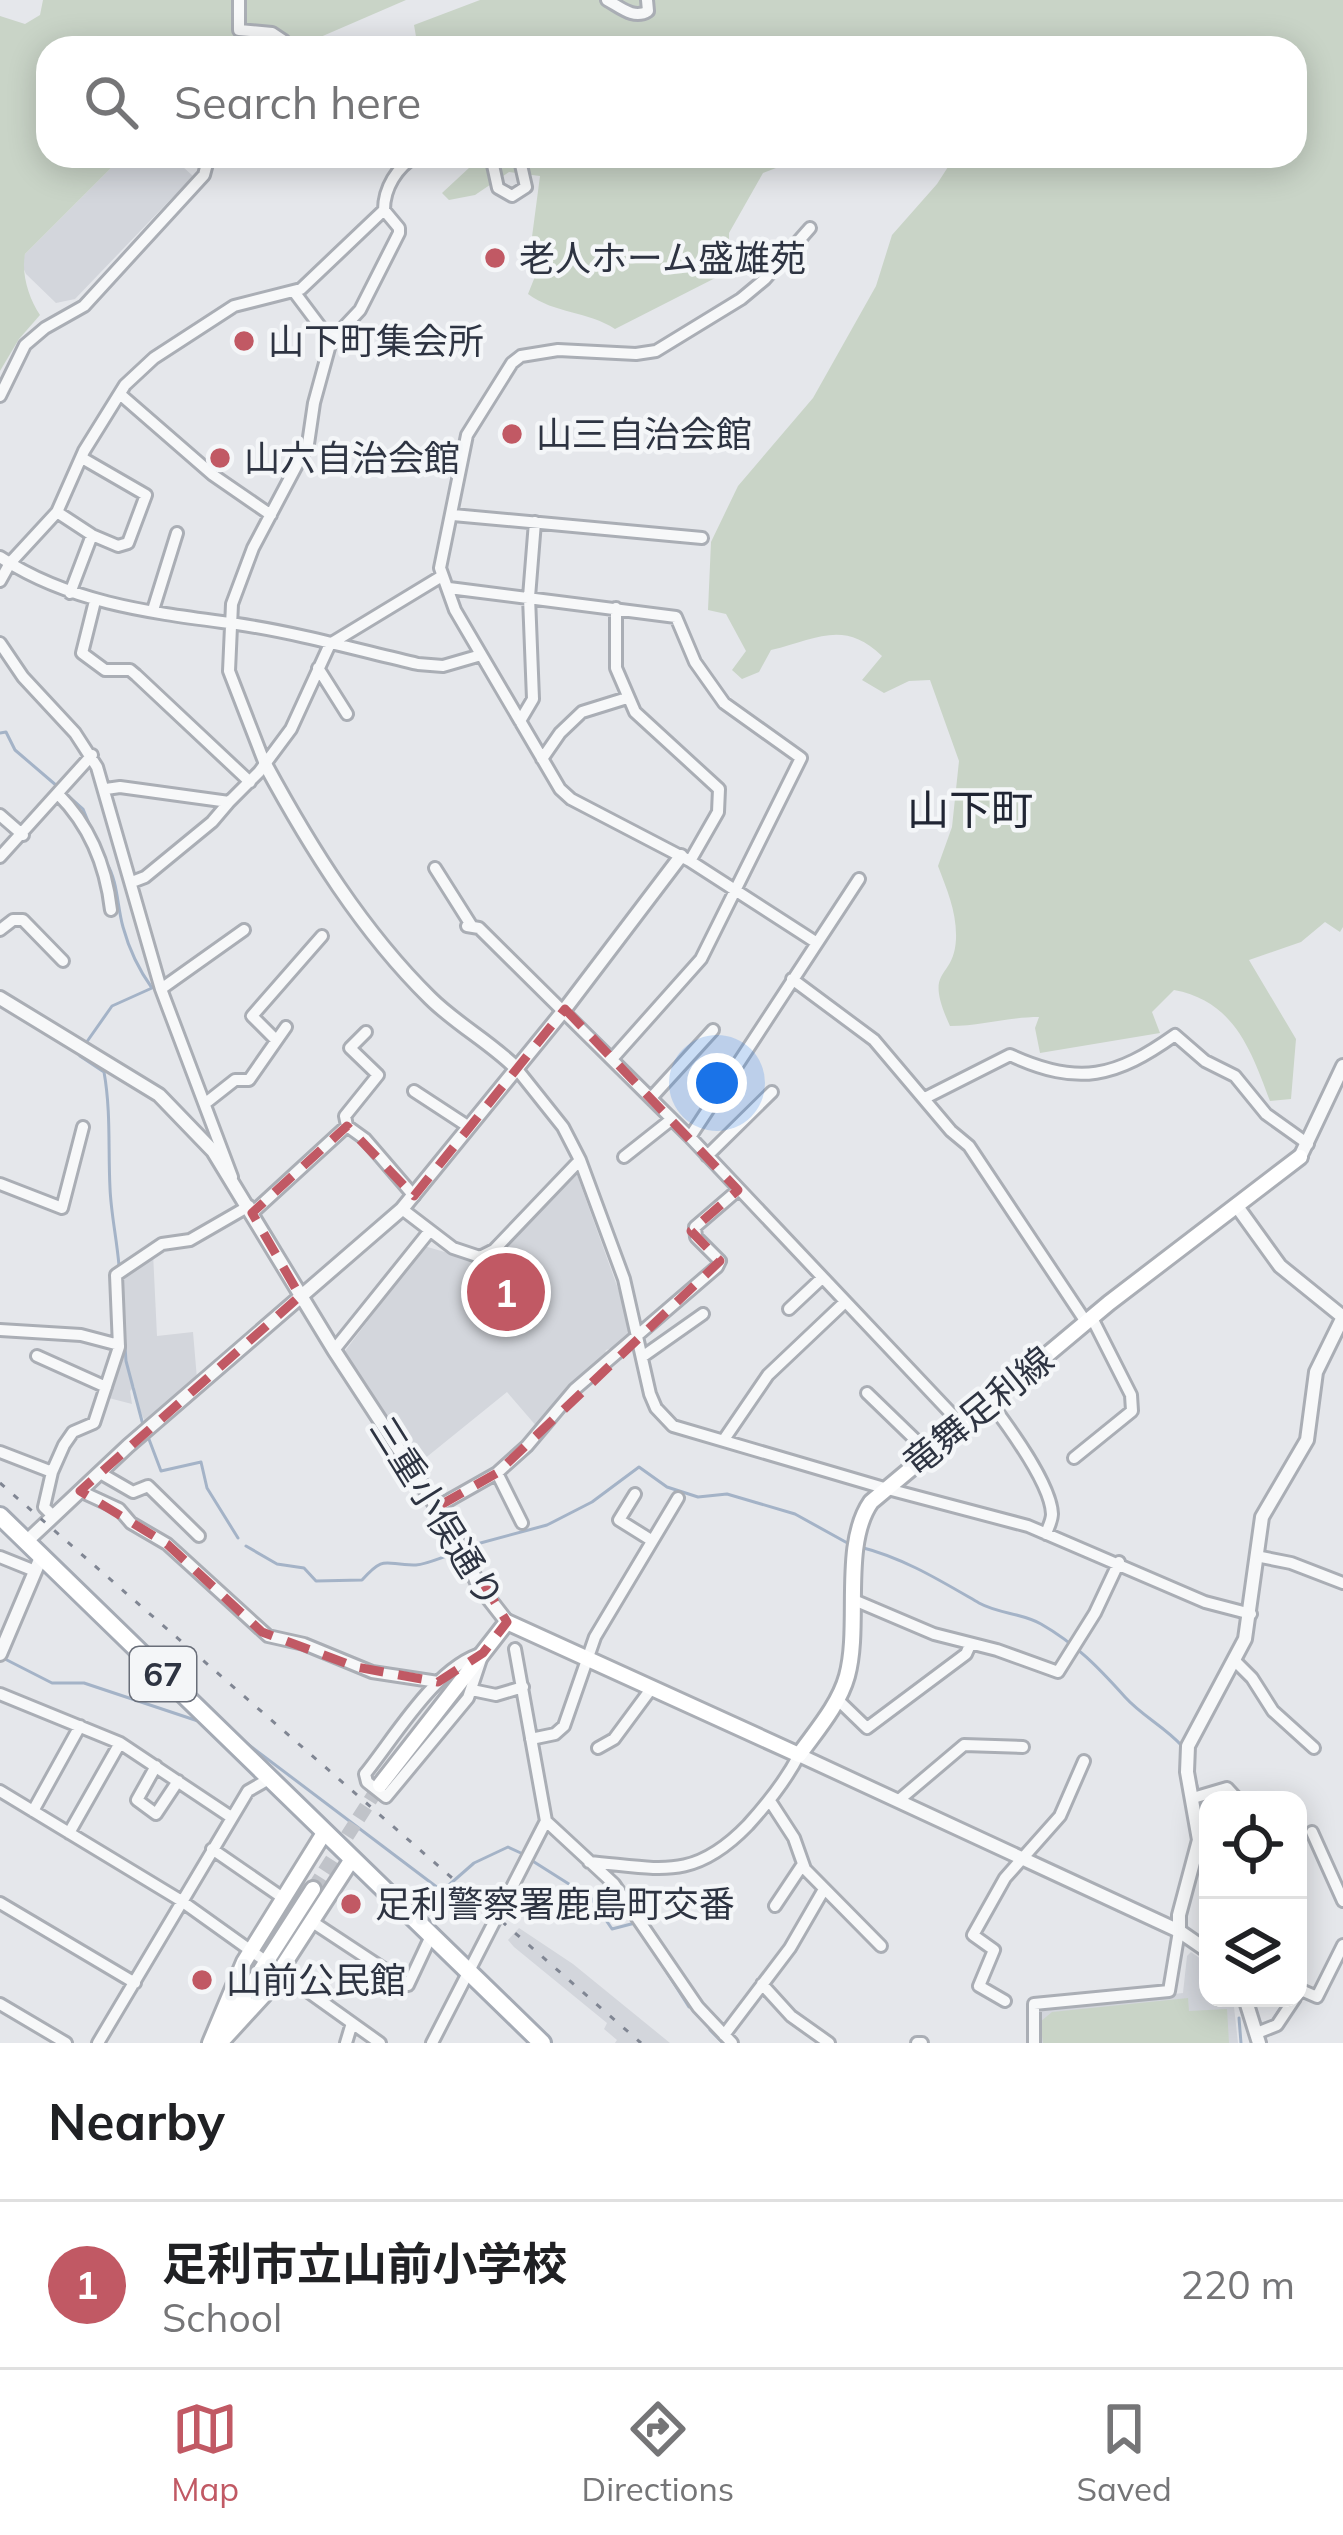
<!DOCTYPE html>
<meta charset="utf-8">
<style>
:root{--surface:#fff;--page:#f6f6f6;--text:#202124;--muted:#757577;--line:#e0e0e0;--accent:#c15964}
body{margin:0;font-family:Mulish,"Noto Sans JP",sans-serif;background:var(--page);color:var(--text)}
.controls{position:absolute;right:36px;bottom:36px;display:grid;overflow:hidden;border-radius:24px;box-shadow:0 6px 30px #0003}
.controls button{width:108px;height:108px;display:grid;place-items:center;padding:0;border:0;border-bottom:3px solid var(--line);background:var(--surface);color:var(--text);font:60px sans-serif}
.you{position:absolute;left:717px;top:1083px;width:42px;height:42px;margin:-30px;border:9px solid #fff;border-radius:50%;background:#1a73e8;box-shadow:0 0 0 18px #1a73e833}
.badge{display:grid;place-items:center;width:78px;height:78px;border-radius:50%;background:var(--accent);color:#fff;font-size:39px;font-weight:700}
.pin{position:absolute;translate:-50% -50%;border:6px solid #fff;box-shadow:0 3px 12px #0006}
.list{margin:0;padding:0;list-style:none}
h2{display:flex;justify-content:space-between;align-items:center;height:156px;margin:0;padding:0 48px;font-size:51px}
h2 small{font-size:39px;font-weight:400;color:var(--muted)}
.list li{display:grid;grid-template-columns:78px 1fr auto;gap:36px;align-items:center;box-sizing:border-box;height:168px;padding:0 48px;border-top:3px solid var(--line)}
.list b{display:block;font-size:45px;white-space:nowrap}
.list p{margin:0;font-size:39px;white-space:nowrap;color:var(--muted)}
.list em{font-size:39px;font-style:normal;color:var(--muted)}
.icon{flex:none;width:66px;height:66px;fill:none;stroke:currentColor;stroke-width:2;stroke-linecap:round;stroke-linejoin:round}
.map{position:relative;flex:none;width:1343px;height:2043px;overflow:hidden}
.search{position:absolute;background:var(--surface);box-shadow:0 6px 30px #0003;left:36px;right:36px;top:36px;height:132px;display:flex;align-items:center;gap:30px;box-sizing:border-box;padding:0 42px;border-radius:36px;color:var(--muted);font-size:45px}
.sheet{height:324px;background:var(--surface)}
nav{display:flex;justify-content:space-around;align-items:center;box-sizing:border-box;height:168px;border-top:3px solid var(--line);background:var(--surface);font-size:33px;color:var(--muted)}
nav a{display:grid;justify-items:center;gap:6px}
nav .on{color:var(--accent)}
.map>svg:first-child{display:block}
</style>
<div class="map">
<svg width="1343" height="2043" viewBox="0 0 1343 2043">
<rect width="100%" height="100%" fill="#e5e7eb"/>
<path fill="#d3d6dc" d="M123,156H171L193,176L75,299L56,303L26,274L22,265L25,254Z
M576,1172L634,1333L621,1345L606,1350L604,1357L538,1428L507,1392L418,1464L345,1351L424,1246L476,1261Z
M153,1253L157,1336L193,1332L197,1379L146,1424L134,1397L135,1386L130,1391L132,1404L105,1397L123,1341L119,1277Z
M519,1928L573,1964L670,2043H615L617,2040L604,2029L607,2023L514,1947L508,1940Z
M1191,1952L1208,1964V1998H1233L1238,2043H1037L1034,2015L1042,2008L1183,1993L1187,1956Z"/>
<path fill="#c9d4c7" d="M43,0H406L295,48H48V156H123L25,254C21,274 29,299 40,315L19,339L0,371V16L25,24L40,15Z
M480,0H1343V927L1340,932L1325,922L1301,942L1249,960L1296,1039L1291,1099L1270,1101C1251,1050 1234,1001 1174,990L1152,1012L1160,1033L1040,1053L1035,1028L1039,1017C1008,1017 981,1026 950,1026C922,965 954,982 956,939C957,912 947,890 938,866L952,827L959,761L930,680L909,681L884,693L862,680L882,656C844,619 817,639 771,650L759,672L742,679L732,670L746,651L726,614L708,610L711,542L738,486L813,398L876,286L892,235L937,184L955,156H1295V48H418L414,25Z
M474,156H807L763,173L729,233V271L615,329C588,311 555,314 528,294L538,269L530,252L540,176L509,172L475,195L449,200L442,193L470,167Z
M1188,1998L1189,2011L1227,2009L1229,2043H1043L1040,2022L1052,2012Z"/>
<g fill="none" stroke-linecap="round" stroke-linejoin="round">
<path stroke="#a4b3c7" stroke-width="3" d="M0,733L6,732L15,750L57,786
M64,792L83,809L97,843
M86,1043L112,1006L152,988C139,970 129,949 123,927C117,906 118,881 106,862
M82,1051L80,1056L104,1072C111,1111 108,1148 110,1188C111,1214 117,1240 119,1266
M123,1318L126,1361L143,1425
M147,1434L161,1471L201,1462L207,1488L238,1538
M473,1545L547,1525L592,1502L639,1467L667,1487L698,1497L727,1494L795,1514L851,1545
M246,1546L277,1564L304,1568L316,1581L362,1580C386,1553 385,1566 416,1565C428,1564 444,1556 456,1553
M860,1547C904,1558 941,1581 979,1603C999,1614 1022,1613 1041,1624C1076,1644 1099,1668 1125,1697C1142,1716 1165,1727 1182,1746
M1,1657L52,1683H84L201,1722
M241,1739L442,1891L474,1863L508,1847L523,1854
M1193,1770L1198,1790
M1201,1799L1208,1823
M531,1860L591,1898L612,1929L635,1923
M650,1946L689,2007
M1298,1970L1300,1967
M1239,2018L1241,2043
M1272,2021L1287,1998
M710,2030L723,2043"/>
<path stroke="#c0c3c9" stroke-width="14" stroke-dasharray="14 7" stroke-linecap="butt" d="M313,1889L380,1785"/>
<defs>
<path id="minor" d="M239,0V30L272,33L284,41L285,48
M607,0C620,7 634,20 648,11L647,0
M491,156L498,188L512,196L526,187L519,156
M810,228L765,279L741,299L656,351L636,354L558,350L521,356L512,363L467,435L440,568L455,610L560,789L571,799L690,861L817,943
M295,293L331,341
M121,395L213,475L271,515
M0,396L25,345L45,328L84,306L204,175L209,156
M57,512L92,535L118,546L128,543L146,495L82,458
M453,515L702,538
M0,557C71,604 155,613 237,624C298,633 358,650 418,664L443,666L481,655
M0,581L10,563L57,512L84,451L125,385L154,358L234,306L301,289L384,210C384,188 397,167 416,156
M449,588L676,617L695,662L724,703L801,758L701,959L612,1059
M70,593L92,535
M95,601L82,653L105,670H130L136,675L250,782
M616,608V668L635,712L719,789L718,812L690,861
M153,610L177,533
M0,643L23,677L75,733L97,767L161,989L232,1177
M318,668L347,714
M520,721L533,699L529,597L535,522
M542,759L560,733L582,712L627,698
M265,764L229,671L232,604L253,548L308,444L314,403L331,341L360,310L399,233V228L384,210
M106,789L120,787L229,802L259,772L291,729L330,644L442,576
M58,794C90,826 106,866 111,910
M0,815L23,835
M0,857L92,755
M435,868L471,925
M132,882L145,877L212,822L229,802
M467,926L479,928L690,1137L962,1425
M0,930L13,920H23L63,961
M792,979L874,1040L951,1131L969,1146L1086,1322
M161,989L244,930
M276,1040L252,1016L322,936
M516,1068L563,1127L580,1160L624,1279L650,1394L656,1408L673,1426L884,1488L1028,1526L1205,1602L1251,1614
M414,1091L469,1127
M651,1098L713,1030
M925,1098L1010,1055C1079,1087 1116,1077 1175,1035L1205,1061L1235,1076L1266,1114L1308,1144
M207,1102L235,1080H249L286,1027
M347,1126L345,1116L378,1075L350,1048L366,1032
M690,1137L859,879
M707,1156L772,1092
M624,1157L672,1119
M0,1184L62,1208L83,1127
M402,1209L453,1248L480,1257L494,1250L580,1160
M252,1213L347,1126L365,1139L414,1196
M789,1309L822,1278
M0,1330L81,1335L119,1345
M334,1350L428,1233
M37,1356L106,1387
M642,1357L703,1314
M867,1393L928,1452
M990,1402C1008,1426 1051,1484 1052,1514C1052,1521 1048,1527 1046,1534
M725,1438L768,1375L845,1302
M0,1452L52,1472
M1074,1458L1132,1411L1131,1395L1092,1318
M100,1473L133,1492L148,1486L199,1536
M497,1473L522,1523
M80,1491L119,1509L131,1523L167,1544L268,1636L304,1644L372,1672L438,1682
M635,1494L619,1520L651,1540
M437,1507L497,1473L527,1446L575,1389L717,1267L720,1261L696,1237L695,1227L738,1190
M53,1516L44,1507L52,1472L64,1445L73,1432L94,1423L119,1347L116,1275L162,1244L190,1240L249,1206
M1256,1556L1291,1563L1343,1583
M0,1557L35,1571
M854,1600L934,1634L997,1650L1058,1672L1095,1613L1119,1562
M515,1649L546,1821L614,1884L698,2007L732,2043
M483,1653L468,1698L386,1797L367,1782L365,1774C395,1737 436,1666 483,1653Z
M1236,1662L1252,1678L1273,1711L1314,1748
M472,1690L496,1695L523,1687
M0,1694L120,1743L231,1817
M837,1699L867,1728L966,1654L970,1645
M531,1739L555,1734L564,1726L595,1637L678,1498
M598,1748L614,1739L651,1689
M156,1766L137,1800L156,1814L178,1781
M0,1791L180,1900L380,2043
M1193,1798L1227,1788L1238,1800
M899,1800L964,1745L1023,1747
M770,1801L794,1838L805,1869L881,1946
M33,1811L80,1726
M1312,1832L1343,1901
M69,1833L120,1743
M212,1849L283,1898
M589,1862C660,1868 693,1882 748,1825C768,1803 785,1782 799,1755
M0,1903L135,1983
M775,1906L803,1864
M311,1921L408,1985L431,1936
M762,1984L791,2016L829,2043
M1298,1994L1301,1990L1317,1997L1343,1945
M1005,2001L979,1986L994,1950L973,1935L1005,1878L1060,1816L1084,1761
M0,2004L66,2043
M1257,2033L1277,2025L1295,1998
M724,2035L790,1948L823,1891
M98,2043L248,1791L269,1779
M346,2043L352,2023
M432,2043L546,1821
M917,2043H922
M1034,2043V2004L1169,1991L1179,1931"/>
<path id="tertiary" d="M265,764C310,847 362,931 430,998C456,1024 490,1042 516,1068
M0,998L159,1095L213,1151L334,1350L453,1532L479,1586L507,1622
M1300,1157L1343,1066
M27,1541L128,1446L402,1209L565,1009L681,856
M0,1654L42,1555
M799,1755L1179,1931L1208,1951
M1179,1931V1915L1199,1840L1187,1772L1188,1746L1245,1639L1262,1517L1307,1440L1316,1372L1343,1317L1280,1266L1236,1205
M1245,1998L1259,2043"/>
<path id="secondary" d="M380,1785L507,1622L799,1755C816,1731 839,1705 847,1676C861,1625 841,1545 871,1502L1109,1303L1300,1157
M220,2034L313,1889
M210,2043L244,1962L324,1833
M220,2043L264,1995L352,1859"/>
<path id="primary" d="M0,1516L542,2043"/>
</defs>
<use href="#minor" stroke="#aaaeb5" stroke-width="16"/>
<use href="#tertiary" stroke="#aaaeb5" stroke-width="18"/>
<use href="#secondary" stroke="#aaaeb5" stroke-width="20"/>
<use href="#primary" stroke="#a5abb5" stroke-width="22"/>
<use href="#minor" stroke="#f7f8f9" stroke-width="10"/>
<use href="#tertiary" stroke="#f7f8f9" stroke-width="12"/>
<use href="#secondary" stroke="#fff" stroke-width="14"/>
<use href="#primary" stroke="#fff" stroke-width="16"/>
<path stroke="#808693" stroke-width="3" stroke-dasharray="6 12" stroke-linecap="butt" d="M0,1483L641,2043"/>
</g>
<path fill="none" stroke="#c15964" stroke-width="9" stroke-dasharray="24 15" stroke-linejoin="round" d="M565,1009L738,1190L691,1231L720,1261L497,1473L437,1507L507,1622L483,1653L438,1682L356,1667L262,1632L167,1544L80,1491L300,1296L252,1213L347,1126L414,1196Z"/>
<g fill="#c15964" stroke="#f4f6f8" stroke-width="4.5">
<circle cx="495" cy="258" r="12"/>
<circle cx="244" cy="341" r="12"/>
<circle cx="512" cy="434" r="12"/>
<circle cx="220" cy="458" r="12"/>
<circle cx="351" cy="1904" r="12"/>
<circle cx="202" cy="1980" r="12"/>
</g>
<g text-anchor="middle" stroke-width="9" stroke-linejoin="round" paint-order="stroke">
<rect fill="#f4f6f8" stroke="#696e79" stroke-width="3" x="130" y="1647" width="66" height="54" rx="9"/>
<g font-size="33" font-weight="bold" fill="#2e3442">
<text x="163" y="1686">67</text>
</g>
<g font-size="36" fill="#2e3442" stroke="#f4f6f8" text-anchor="start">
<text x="519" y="271">老人ホーム盛雄苑</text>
<text x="268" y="354">山下町集会所</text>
<text x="536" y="447">山三自治会館</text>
<text x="244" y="471">山六自治会館</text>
<text x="375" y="1917">足利警察署鹿島町交番</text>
<text x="226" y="1993">山前公民館</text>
</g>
<g font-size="36" fill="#2e3442" stroke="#f4f6f8">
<text transform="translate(978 1411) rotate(-39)" y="13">竜舞足利線</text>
<text transform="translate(437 1512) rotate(58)" y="13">三重小俣通り</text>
</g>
<g font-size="42" fill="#202533" stroke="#f4f6f8">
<text x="970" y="825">山下町</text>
</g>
</g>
</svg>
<div class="controls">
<button><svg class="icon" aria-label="locate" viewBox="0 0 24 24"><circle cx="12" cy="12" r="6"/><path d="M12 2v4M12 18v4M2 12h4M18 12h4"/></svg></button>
<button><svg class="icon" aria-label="layers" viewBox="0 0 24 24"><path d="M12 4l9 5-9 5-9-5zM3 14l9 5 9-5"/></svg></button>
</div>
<div class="you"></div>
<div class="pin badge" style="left:506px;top:1292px">1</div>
<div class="search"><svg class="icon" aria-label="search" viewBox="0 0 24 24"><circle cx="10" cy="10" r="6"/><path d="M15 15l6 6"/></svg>Search here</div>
</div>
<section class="sheet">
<h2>Nearby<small></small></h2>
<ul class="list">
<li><span class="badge">1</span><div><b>足利市立山前小学校</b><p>School</p></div><em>220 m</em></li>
</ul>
</section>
<nav>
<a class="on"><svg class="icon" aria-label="map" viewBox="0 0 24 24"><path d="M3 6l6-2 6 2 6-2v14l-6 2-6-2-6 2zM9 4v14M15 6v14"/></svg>Map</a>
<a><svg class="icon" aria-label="directions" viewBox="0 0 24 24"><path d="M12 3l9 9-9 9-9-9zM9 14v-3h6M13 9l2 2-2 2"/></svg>Directions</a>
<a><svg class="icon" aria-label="saved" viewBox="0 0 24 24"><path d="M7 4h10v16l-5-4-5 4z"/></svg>Saved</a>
</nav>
